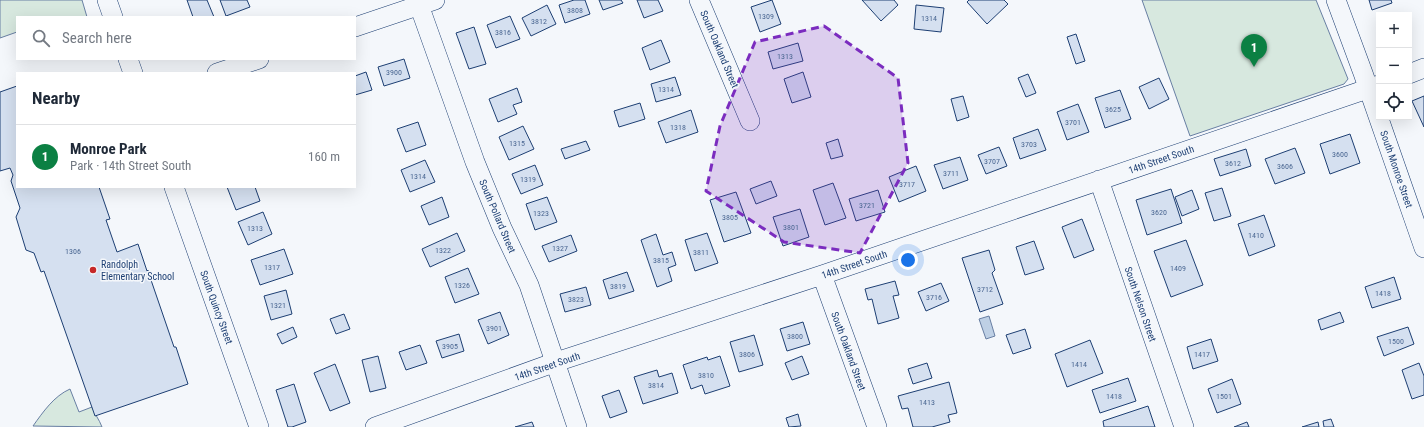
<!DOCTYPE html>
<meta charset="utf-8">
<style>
:root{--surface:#fff;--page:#f2f2f3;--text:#1f2937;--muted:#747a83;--line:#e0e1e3;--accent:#0b8043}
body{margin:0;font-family:"Roboto Condensed",sans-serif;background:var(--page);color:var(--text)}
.controls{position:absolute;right:12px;top:12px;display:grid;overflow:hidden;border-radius:0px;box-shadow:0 4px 16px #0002}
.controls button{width:36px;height:36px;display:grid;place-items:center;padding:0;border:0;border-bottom:1px solid var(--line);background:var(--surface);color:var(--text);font:20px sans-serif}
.you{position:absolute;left:908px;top:260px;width:14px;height:14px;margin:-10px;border:3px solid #fff;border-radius:50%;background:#1a73e8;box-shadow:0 0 0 6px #1a73e833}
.badge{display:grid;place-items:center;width:26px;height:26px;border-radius:50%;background:var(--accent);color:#fff;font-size:13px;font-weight:700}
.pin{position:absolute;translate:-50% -33px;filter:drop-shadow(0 1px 2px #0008)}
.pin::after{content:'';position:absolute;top:21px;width:14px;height:12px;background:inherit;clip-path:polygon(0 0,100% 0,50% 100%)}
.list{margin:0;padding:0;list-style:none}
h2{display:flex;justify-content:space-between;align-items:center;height:52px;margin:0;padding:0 16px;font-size:17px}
h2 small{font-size:13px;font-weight:400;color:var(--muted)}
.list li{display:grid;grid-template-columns:26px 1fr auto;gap:12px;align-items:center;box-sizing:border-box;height:64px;padding:0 16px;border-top:1px solid var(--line)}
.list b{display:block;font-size:15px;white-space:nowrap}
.list p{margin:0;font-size:13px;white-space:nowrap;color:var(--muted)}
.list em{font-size:13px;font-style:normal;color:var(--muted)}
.icon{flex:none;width:22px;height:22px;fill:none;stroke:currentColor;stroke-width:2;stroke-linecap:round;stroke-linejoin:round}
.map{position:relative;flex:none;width:1424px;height:427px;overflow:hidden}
.search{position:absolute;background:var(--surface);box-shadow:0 4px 16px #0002;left:16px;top:16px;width:340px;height:44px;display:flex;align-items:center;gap:10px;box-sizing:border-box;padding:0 14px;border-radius:0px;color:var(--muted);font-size:15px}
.panel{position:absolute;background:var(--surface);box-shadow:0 4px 16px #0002;left:16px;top:72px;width:340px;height:116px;border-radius:0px}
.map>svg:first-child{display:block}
</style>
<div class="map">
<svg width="1424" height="427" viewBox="0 0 1424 427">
<rect width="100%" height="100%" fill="#f4f7fb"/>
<path fill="#d7e8df" stroke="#687fa3" d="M0,0H82L87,17H17V32L0,38Z
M1142,0H1316L1348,79L1344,84L1190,136Z
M70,389L79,412L92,407C95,415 99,419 102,427L33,426C43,412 54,396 70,389Z"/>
<path fill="#bed0e5" stroke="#687fa3" d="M989,316L995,336L986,339L979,319Z"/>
<path fill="#d5e0f0" stroke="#1d3f73" d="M187,0H207L214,17H193Z
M220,0H247L250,7L226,16Z
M574,0H585L590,14L565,23L559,5Z
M599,0H621L623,3L603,10Z
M637,0H658L663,11L644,18Z
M772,0L781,24L760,32L751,7Z
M862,0H894L898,5L881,21Z
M969,0H1004L1008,4L987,24L967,2Z
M1369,0H1391L1392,3L1372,10Z
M547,5L556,24L531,36L522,18Z
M916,5L944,8L941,32L914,29Z
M510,16L520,39L496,48L487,25Z
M474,27L486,64L469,69L456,33Z
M1076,34L1085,61L1076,64L1067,37Z
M661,40L670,62L650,70L642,48Z
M798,43L803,61L773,69L768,52Z
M404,59L410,78L384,86L378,67Z
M366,72L372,90L355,95V76Z
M803,72L811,97L792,103L784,79Z
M1028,74L1036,93L1026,97L1018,78Z
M675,77L681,95L656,102L651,84Z
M1159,78L1169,99L1149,109L1139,87Z
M17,86V187H99L110,219L106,220L117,252L138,244L147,271L148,270L152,280H151L174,347H176L188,384L95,416L44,271L41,272L34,253L26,250L16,217L20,208L11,181L13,175L10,168L0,171V92Z
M517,88L522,102L513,105L517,114L498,122L489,99Z
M1120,90L1131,119L1105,128L1095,98Z
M963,96L969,117L957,121L951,99Z
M1424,96V127L1412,101Z
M640,103L645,119L619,127L614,111Z
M1078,104L1089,132L1067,140L1057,112Z
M691,110L698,132L666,143L658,122Z
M418,122L426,145L406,152L397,129Z
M523,126L534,149L509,160L499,137Z
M1038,129L1046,150L1020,159L1013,138Z
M1350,134L1360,163L1330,174L1320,144Z
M838,139L843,156L831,159L826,143Z
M586,141L590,150L565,159L561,149Z
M999,147L1007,166L986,174L978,155Z
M1295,148L1305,173L1275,184L1265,159Z
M1246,149L1251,166L1220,176L1214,159Z
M960,157L968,180L943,189L934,165Z
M425,160L435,182L410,192L401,170Z
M535,165L543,185L521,194L512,174Z
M916,166L926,191L899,202L889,177Z
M771,181L777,196L756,204L750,189Z
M833,183L846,218L825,225L813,190Z
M227,187H255L260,201L236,210Z
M1222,188L1231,216L1214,221L1205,193Z
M1171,189L1182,223L1147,235L1136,200Z
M878,190L885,212L856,221L849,199Z
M1192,190L1199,209L1182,216L1175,197Z
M736,192L751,233L724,242L710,200Z
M442,197L449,217L429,225L421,206Z
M547,197L557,222L535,230L526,204Z
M800,209L809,237L783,246L773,217Z
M263,212L272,234L248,245L238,222Z
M1264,215L1275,246L1249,256L1238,224Z
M1082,219L1094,250L1074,258L1062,227Z
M457,233L465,251L430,267L422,249Z
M707,233L718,263L695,271L685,240Z
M656,234L663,255L672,252L676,265L668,268L672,281L657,287L641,240Z
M571,235L577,251L549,262L542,246Z
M1186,240L1203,285L1171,297L1154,251Z
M1034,241L1044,269L1025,275L1016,247Z
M284,249L293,274L260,285L251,260Z
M989,250L995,270L992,273L1003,304L980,312L962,258Z
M468,268L479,294L455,303L445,277Z
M627,272L634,291L609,299L603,280Z
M1394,277L1401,299L1372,308L1365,287Z
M895,281L899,295L893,296L899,318L878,324L872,299L868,300L865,289Z
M941,283L949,301L926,311L918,292Z
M586,287L591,305L565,312L560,294Z
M286,290L292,314L271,320L264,296Z
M500,312L509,335L488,344L478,320Z
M1340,312L1344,322L1321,330L1318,320Z
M344,314L350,329L336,334L330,319Z
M803,322L810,344L787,351L780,329Z
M293,327L297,337L282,344L277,334Z
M1408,327L1414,344L1384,356L1377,337Z
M1025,329L1031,348L1013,354L1006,335Z
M459,334L464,351L442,358L436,341Z
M754,335L763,365L739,372L730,342Z
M1211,339L1218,361L1193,369L1187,347Z
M1090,340L1103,373L1067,387L1055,354Z
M420,345L427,363L406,370L399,352Z
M378,356L386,388L370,392L362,360Z
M720,356L730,386L705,394L702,385L691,389L683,365L707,357L708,360Z
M802,356L809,374L792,380L785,363Z
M927,363L932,378L913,384L908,369Z
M1419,363L1424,376V395L1412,399L1402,370Z
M335,364L350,403L330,411L314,373Z
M657,370L659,377L672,373L678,393L643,404L634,377Z
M1128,378L1136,401L1100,413L1092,390Z
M1232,379L1241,404L1217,413L1208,389Z
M949,382L957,413L948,415L950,422L932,427H913L908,408L902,409L898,396Z
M294,384L306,422L292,427H288L276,390Z
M619,390L627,412L610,418L602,396Z
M1148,406L1155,427H1104L1103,421Z
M798,414L801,426L789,427L786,418Z
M1331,419L1334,427H1324L1323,421Z
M532,422L534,427H515Z
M1247,422L1249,427H1234Z
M1318,422L1319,427H1302Z"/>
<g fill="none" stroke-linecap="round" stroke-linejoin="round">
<defs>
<path id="minor" d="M107,0L113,17
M699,0L750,121
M1336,0L1363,73L1424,248
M419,5L475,162L502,228L529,285L577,427
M355,27L435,0
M128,59L133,73
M217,73L259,59
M1409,74L1424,68
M1099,180L1184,427
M174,187L259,427
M822,275L877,427
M375,427L556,362L822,275L1379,85"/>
</defs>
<use href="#minor" stroke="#1d3f73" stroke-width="20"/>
<use href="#minor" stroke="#f4f7fb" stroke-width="19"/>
</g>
<path fill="#7b2cbf" fill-opacity="0.2" stroke="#7b2cbf" stroke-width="3" stroke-dasharray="8 5" stroke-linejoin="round" d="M824,26L898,78L908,163L860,253L784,242L706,191L720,126L755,42Z"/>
<circle fill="#c62828" stroke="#f4f7fb" stroke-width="1.5" cx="93" cy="270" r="4"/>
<g text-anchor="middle" stroke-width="3" stroke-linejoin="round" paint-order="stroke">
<g font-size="8" fill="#4b6792">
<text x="575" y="13">3808</text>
<text x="766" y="19">1309</text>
<text x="929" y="21">1314</text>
<text x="539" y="24">3812</text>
<text x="503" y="35">3816</text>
<text x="785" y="59">1313</text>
<text x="394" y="75">3900</text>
<text x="666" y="92">1314</text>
<text x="1113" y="112">3625</text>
<text x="1073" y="125">3701</text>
<text x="678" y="130">1318</text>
<text x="517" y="146">1315</text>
<text x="1029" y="147">3703</text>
<text x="1340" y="157">3600</text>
<text x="992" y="164">3707</text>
<text x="1233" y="166">3612</text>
<text x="1285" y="169">3606</text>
<text x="951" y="176">3711</text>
<text x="418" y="179">1314</text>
<text x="528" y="182">1319</text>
<text x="907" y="187">3717</text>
<text x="867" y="208">3721</text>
<text x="1159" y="215">3620</text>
<text x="541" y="216">1323</text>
<text x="730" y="220">3805</text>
<text x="791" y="230">3801</text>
<text x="255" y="231">1313</text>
<text x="1256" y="238">1410</text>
<text x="560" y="251">1327</text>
<text x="443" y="253">1322</text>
<text x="73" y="254">1306</text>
<text x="701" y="255">3811</text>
<text x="661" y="263">3815</text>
<text x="272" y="270">1317</text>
<text x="1178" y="271">1409</text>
<text x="462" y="288">1326</text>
<text x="618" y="289">3819</text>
<text x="985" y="292">3712</text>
<text x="1383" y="296">1418</text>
<text x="934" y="300">3716</text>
<text x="576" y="302">3823</text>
<text x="278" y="308">1321</text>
<text x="494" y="331">3901</text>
<text x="795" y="339">3800</text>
<text x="1396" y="344">1500</text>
<text x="450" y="349">3905</text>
<text x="747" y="357">3806</text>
<text x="1202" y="357">1417</text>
<text x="1079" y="367">1414</text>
<text x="706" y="378">3810</text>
<text x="656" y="388">3814</text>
<text x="1114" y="399">1418</text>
<text x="1224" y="399">1501</text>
<text x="927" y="405">1413</text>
</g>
<g font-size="10" fill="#1d3f73" stroke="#f4f7fb">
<text transform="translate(720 49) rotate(67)" y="4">South Oakland Street</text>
<text transform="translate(1161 159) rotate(-19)" y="4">14th Street South</text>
<text transform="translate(1397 169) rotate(71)" y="4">South Monroe Street</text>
<text transform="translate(498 216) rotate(67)" y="4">South Pollard Street</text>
<text transform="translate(854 264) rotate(-19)" y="4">14th Street South</text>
<text transform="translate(1141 304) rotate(71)" y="4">South Nelson Street</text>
<text transform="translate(217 307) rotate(70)" y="4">South Quincy Street</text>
<text transform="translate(849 351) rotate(70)" y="4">South Oakland Street</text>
<text transform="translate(547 366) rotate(-19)" y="4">14th Street South</text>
</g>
<g font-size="10" fill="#1d3f73" stroke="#f4f7fb" text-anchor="start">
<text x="101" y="268">Randolph<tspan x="101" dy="12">Elementary School</tspan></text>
</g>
</g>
</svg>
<div class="controls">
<button>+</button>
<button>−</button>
<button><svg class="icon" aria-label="locate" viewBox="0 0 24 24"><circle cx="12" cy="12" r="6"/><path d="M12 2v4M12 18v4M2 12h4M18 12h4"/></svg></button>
</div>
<div class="you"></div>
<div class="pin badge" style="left:1254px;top:67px">1</div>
<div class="search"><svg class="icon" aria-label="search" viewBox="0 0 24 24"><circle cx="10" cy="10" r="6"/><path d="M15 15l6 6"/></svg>Search here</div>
<section class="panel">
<h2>Nearby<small></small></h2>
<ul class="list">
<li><span class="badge">1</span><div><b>Monroe Park</b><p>Park · 14th Street South</p></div><em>160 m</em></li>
</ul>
</section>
</div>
